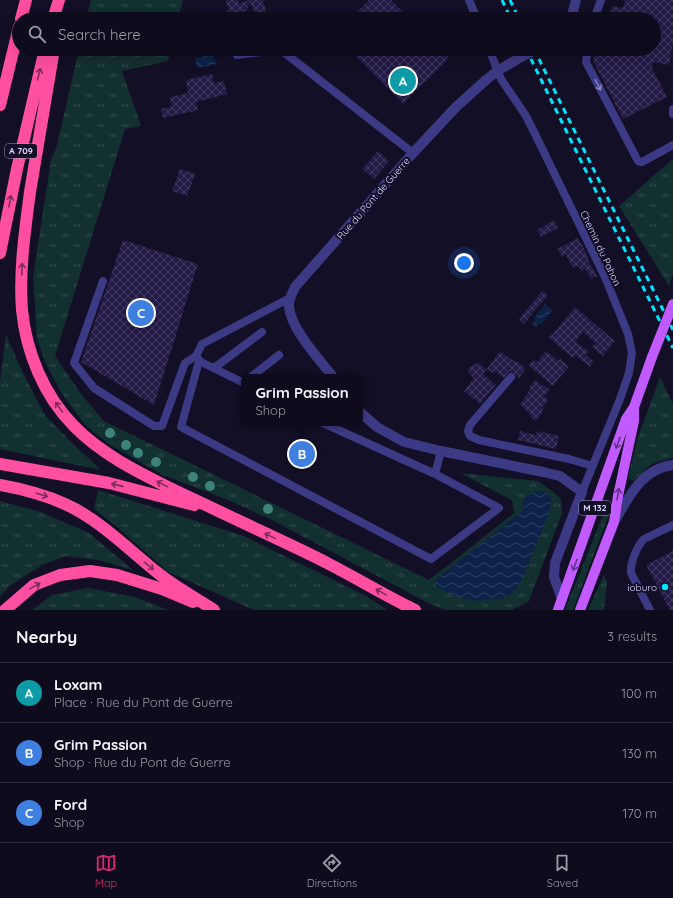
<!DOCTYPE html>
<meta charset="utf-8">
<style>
:root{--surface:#0e0b1c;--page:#1c1929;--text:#f1f3f6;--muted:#9b9ba3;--line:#2e2b3b;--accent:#db2777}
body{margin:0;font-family:Quicksand,sans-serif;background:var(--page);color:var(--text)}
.you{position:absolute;left:464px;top:263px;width:14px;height:14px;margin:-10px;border:3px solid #fff;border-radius:50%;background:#1a73e8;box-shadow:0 0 0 6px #1a73e833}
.badge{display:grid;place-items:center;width:26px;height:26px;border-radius:50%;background:var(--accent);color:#fff;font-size:13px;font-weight:700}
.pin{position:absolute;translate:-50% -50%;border:2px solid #fff;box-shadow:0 1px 4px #0006}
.popup{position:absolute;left:241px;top:374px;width:122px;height:52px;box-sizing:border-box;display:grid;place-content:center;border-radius:8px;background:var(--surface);filter:drop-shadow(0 1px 3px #0005);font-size:13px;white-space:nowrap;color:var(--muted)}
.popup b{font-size:15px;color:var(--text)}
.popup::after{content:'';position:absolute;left:50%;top:100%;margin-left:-8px;border:8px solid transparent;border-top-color:var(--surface)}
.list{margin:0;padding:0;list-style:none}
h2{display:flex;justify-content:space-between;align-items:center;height:52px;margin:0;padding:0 16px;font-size:17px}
h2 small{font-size:13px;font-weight:400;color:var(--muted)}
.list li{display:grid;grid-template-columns:26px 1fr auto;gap:12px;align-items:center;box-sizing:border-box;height:60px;padding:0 16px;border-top:1px solid var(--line)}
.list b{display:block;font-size:15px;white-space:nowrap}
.list p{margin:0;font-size:13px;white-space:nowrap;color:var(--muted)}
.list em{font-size:13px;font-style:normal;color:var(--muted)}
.icon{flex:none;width:22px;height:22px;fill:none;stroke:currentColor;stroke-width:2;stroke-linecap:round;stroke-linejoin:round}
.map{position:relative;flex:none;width:673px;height:610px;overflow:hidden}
.search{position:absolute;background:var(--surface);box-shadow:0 4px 16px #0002;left:12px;right:12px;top:12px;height:44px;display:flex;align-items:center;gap:10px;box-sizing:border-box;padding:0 14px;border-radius:22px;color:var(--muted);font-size:15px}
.sheet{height:232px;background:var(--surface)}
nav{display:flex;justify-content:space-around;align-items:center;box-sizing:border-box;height:56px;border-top:1px solid var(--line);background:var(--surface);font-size:11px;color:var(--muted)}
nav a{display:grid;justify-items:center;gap:2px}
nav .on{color:var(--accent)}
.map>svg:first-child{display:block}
</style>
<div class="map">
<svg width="673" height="610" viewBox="0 0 673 610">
<defs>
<pattern id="grass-tufts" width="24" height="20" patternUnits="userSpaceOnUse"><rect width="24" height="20" fill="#12302f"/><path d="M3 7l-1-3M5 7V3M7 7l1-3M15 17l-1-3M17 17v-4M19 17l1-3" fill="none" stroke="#344d4e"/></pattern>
<pattern id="water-waves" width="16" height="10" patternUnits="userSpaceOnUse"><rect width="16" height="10" fill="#0c2248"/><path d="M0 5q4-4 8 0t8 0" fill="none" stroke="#2f4163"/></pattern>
<pattern id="building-cross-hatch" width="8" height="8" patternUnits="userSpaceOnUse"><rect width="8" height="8" fill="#241b47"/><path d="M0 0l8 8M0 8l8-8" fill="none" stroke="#433b63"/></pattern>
</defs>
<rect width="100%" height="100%" fill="#130f26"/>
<path fill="url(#grass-tufts)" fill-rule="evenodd" d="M91,0H183L178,19H86Z
M79,49H171L168,61L122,71L141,126L125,129L55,356L81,394L104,421L429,580L514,513L512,500L460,473L538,481L552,491L561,499L562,513L529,601L512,610H446L432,605L270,519L228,500L163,475L110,445L85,425L62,394L46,364L37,339L33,277L51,160L57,145ZM536,491L477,601L437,579L523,511L524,499Z
M673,159V274L669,286L619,206Z
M6,335L24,375L45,415L75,446L101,470L0,449V383Z
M660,377L673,404V458L651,464L634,481L628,478L637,440Z
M98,490L244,536L364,595L388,610H254L168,572L117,527L94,509Z
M0,501L41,512L89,533L133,570L98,560L66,556L42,565L8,587L0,597Z
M605,510L610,512L573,610H565Z
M604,575L607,582L604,610H588Z
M88,588L135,597L168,610H32L52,595Z"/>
<path fill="url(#water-waves)" d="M213,55L214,61L216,60L217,64L197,68L195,58Z
M545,304L553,310L541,324L539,323L536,327L532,324L535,320L534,318Z
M536,491H544L552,498L548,516L522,579L512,594L498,599L477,601L457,597L435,586L437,579L455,564L523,511L524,499Z"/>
<path fill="url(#building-cross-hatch)" d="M227,0H238L239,3L251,0H263L268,19H250V18L255,16L253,9L250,3L246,11L225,16V12L229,11L226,1Z
M369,0H391L410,19H350Z
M625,0H673V42L669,65L653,62L652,68L667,97L623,119L593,61L595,49H654V19H610L612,6L623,8Z
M349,49H440L449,58L403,104Z
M212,74L214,83L224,81L227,94L196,102L198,110L163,118L161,109L172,107L170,97L188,93L186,80Z
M378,151L389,161L374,179L362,169Z
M180,169L195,174L187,196L172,191Z
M554,220L558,228L541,237L537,230Z
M578,238L589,258H587L597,276L591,279L585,269L582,271L578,266L573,268L566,256L567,254L562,257L557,249Z
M123,240L198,264L154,405L81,362Z
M542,291L548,295L524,324L519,319Z
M575,307L615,341L603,356L592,347L595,342L583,332L575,342L589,351L586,355L594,362L590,367L575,355L573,358L549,338Z
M500,351L515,362L516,361L526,368L519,378L509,371L504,378L494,371L493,373L487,369Z
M546,351L559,361L560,359L569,366L553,386L528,365L533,360L537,362Z
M478,363L487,369L483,374L496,385L480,404L464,391L474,378L469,373L468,370L470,367Z
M536,380L542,386L543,385L550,390L544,397L549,400L542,408L544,410L540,416L536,421L531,418V415L526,410L520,405L531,388L529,387Z
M520,431L536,435L537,431L559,436L556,449L518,440Z
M673,551V610H670L646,565Z"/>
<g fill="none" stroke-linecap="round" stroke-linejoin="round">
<path stroke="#3d3a85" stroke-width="8" d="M469,0L477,19
M594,19L601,0
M489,49L501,79L526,116L535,134L605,277L628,334L632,353L629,373L620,399L582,492
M588,49L586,62L638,161L642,162L673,145
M237,55L281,50L413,153
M673,109V114
M103,281L74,363L94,388L154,426H162L185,363L196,356
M199,360L196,356L202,344L290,298
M214,368L262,332
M251,377L279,355
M511,377L470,425L468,431L470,436L479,440L569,459L593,466
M244,383L199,361L181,427L431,559L499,508L435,474L323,423
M435,474L441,451
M650,610L631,573C630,563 637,546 644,539L673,525"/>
<path stroke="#3d3a85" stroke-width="10" d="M571,19L576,0
M333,377C319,359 291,329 289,307C288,300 292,294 295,287L413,153L456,107L486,80L497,71L523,56
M360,412L377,427L404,442L441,451L543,472L560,476L582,492L555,563L554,577L562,599
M614,522C629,497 641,469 673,465"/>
<path stroke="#c25bff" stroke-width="10" d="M558,610L626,419L634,407L652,357
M580,610L614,522L618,496L634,421V409"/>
<path stroke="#ff4fa3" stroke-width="12" d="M21,19L26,0
M53,19L59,0
M54,49C46,97 38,145 30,192C25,231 19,270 22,310C26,352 44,396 74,426C102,455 140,473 176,491C206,505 235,519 265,533C286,543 308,553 329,564C358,579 386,596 415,610
M0,105L19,27
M0,253L17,169L45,49
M0,464L109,483L194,505
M0,485C22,489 45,495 65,504C99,519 129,550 158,573C175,587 196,598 214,610
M5,610L34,585L60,575L90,571L117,575L162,589L193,602"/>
<path stroke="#00e5ff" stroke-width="3" stroke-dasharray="6 5" stroke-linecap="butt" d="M502,0L511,19
M510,0L519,19
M526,49L673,348
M534,49L673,330"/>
<path stroke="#3d3a85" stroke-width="10" d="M523,56L537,49"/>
<path stroke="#c25bff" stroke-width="10" d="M652,357L673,304"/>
</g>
<g fill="#3d827b">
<circle cx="110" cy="433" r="5"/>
<circle cx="126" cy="445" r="5"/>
<circle cx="138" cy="453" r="5"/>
<circle cx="156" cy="462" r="5"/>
<circle cx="193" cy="477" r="5"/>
<circle cx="210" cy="486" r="5"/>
<circle cx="268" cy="509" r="5"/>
</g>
<defs><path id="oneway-shaft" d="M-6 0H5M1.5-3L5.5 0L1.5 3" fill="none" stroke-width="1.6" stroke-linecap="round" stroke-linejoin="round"/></defs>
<g stroke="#7d2c5e">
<use href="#oneway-shaft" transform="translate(39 74) rotate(-76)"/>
<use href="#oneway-shaft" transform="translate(10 201) rotate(-79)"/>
<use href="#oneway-shaft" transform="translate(22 269) rotate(-88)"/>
<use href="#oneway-shaft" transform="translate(59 407) rotate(-126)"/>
<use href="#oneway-shaft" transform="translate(162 484) rotate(-154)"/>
<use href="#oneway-shaft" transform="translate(117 485) rotate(-167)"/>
<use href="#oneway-shaft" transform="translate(42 495) rotate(16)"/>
<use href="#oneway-shaft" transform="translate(270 536) rotate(-154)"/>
<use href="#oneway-shaft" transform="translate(149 566) rotate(39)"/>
<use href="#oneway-shaft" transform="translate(35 586) rotate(-29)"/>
<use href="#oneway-shaft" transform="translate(381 592) rotate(-151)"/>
</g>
<use stroke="#837fbc" href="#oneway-shaft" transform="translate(598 85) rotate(62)"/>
<g stroke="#623188">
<use href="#oneway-shaft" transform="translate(618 443) rotate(110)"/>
<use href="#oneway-shaft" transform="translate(618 494) rotate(-80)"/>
<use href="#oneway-shaft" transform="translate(575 565) rotate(110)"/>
</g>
<circle fill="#00e5ff" stroke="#130f26" stroke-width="1.5" cx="665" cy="587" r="4"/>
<g text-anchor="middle" stroke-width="4" stroke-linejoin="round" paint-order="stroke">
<g fill="#130f26" stroke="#9e99be" stroke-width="1">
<rect x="5" y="144" width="32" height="14" rx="3"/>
<rect x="579" y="501" width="32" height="14" rx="3"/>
</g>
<g font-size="9" font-weight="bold" fill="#d9d4ff">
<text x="21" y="154">A 709</text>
<text x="595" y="511">M 132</text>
</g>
<g font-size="10" fill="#d9d4ff" stroke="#130f26">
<text transform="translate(373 198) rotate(-49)" y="4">Rue du Pont de Guerre</text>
<text transform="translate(601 248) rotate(65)" y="4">Chemin du Pahon</text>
</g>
<g font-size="10" fill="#d9d4ff" stroke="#130f26" text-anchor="end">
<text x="657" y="591">ioburo</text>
</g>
</g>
</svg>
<div class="you"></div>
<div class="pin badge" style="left:403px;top:81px;background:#0f9aa8">A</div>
<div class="pin badge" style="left:302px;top:454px;background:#3f7fe0">B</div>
<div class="popup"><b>Grim Passion</b>Shop</div>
<div class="pin badge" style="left:141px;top:313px;background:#3f7fe0">C</div>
<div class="search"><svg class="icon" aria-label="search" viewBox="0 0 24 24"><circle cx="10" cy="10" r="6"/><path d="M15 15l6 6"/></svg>Search here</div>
</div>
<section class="sheet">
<h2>Nearby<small>3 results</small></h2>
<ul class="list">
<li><span class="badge" style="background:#0f9aa8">A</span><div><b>Loxam</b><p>Place · Rue du Pont de Guerre</p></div><em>100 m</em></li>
<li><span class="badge" style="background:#3f7fe0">B</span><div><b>Grim Passion</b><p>Shop · Rue du Pont de Guerre</p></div><em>130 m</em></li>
<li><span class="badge" style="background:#3f7fe0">C</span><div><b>Ford</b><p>Shop</p></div><em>170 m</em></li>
</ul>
</section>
<nav>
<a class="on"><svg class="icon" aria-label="map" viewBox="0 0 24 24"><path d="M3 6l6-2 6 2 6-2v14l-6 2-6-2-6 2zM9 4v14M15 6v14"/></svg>Map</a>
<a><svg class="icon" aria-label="directions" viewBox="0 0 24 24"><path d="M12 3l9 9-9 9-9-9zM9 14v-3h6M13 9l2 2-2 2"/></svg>Directions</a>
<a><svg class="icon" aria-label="saved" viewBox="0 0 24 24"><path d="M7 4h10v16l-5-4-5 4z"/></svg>Saved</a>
</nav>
